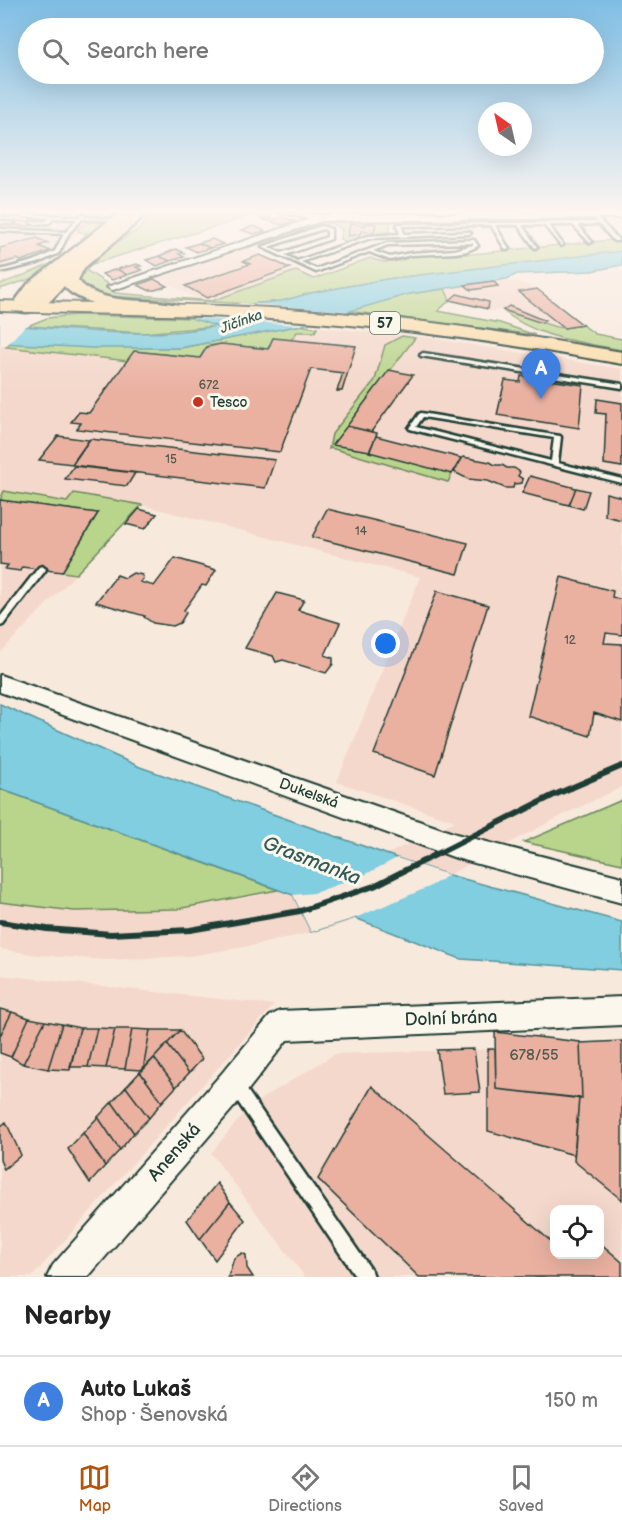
<!DOCTYPE html>
<meta charset="utf-8">
<style>
:root{--surface:#fff;--page:#f2f2f2;--text:#222;--muted:#767676;--line:#e0e0e0;--accent:#b45309}
body{margin:0;font-family:"Balsamiq Sans",sans-serif;background:var(--page);color:var(--text)}
.controls{position:absolute;right:18px;bottom:18px;display:grid;overflow:hidden;border-radius:12px;box-shadow:0 6px 24px #0002}
.controls button{width:54px;height:54px;display:grid;place-items:center;padding:0;border:0;border-bottom:2px solid var(--line);background:var(--surface);color:var(--text);font:30px sans-serif}
.compass{position:absolute;left:478px;top:102px;width:54px;height:54px;border-radius:50%;background:var(--surface);box-shadow:0 6px 24px #0002;rotate:326deg}
.you{position:absolute;left:386px;top:644px;width:21px;height:21px;margin:-15px;border:4px solid #fff;border-radius:50%;background:#1a73e8;box-shadow:0 0 0 9px #1a73e833}
.badge{display:grid;place-items:center;width:39px;height:39px;border-radius:50%;background:var(--accent);color:#fff;font-size:20px;font-weight:700}
.pin{position:absolute;translate:-50% -50px;filter:drop-shadow(0 2px 3px #0008)}
.pin::after{content:'';position:absolute;top:32px;width:21px;height:18px;background:inherit;clip-path:polygon(0 0,100% 0,50% 100%)}
.list{margin:0;padding:0;list-style:none}
h2{display:flex;justify-content:space-between;align-items:center;height:78px;margin:0;padding:0 24px;font-size:26px}
h2 small{font-size:20px;font-weight:400;color:var(--muted)}
.list li{display:grid;grid-template-columns:39px 1fr auto;gap:18px;align-items:center;box-sizing:border-box;height:90px;padding:0 24px;border-top:2px solid var(--line)}
.list b{display:block;font-size:22px;white-space:nowrap}
.list p{margin:0;font-size:20px;white-space:nowrap;color:var(--muted)}
.list em{font-size:20px;font-style:normal;color:var(--muted)}
.icon{flex:none;width:33px;height:33px;fill:none;stroke:currentColor;stroke-width:2;stroke-linecap:round;stroke-linejoin:round}
.map{position:relative;flex:none;width:622px;height:1277px;overflow:hidden}
.search{position:absolute;background:var(--surface);box-shadow:0 6px 24px #0002;left:18px;right:18px;top:18px;height:66px;display:flex;align-items:center;gap:15px;box-sizing:border-box;padding:0 21px;border-radius:33px;color:var(--muted);font-size:22px}
.sheet{height:168px;background:var(--surface)}
nav{display:flex;justify-content:space-around;align-items:center;box-sizing:border-box;height:84px;border-top:2px solid var(--line);background:var(--surface);font-size:16px;color:var(--muted)}
nav a{display:grid;justify-items:center;gap:3px}
nav .on{color:var(--accent)}
.map>svg:first-child{display:block}
</style>
<div class="map">
<svg width="622" height="1277" viewBox="0 0 622 1277">
<rect width="100%" height="100%" fill="#f8e9dd"/>
<filter id="ink" filterUnits="userSpaceOnUse"><feTurbulence type="fractalNoise" baseFrequency=".0167" numOctaves="2"/><feDisplacementMap in="SourceGraphic" scale="12" xChannelSelector="R" yChannelSelector="G"/><feConvolveMatrix kernelMatrix="1 2 1 2 8 2 1 2 1" color-interpolation-filters="sRGB"/></filter>
<g filter="url(#ink)">
<path fill="#f4d8cb" fill-rule="evenodd" d="M0,212H96L78,229L79,232L57,255L34,267L0,277Z
M247,248L296,271L212,301H200L158,278Z
M493,281L518,282L537,289L583,325L564,328L502,310L491,311L450,300L445,289Z
M300,325L430,338L622,369V787L565,814L385,908L331,928L256,945L190,956L106,960L38,955L0,949V896L191,906L250,897L318,882L365,865L455,821L337,782L420,577L142,505L0,653V343L49,346Z
M0,975L274,1005L32,1277H0Z
M495,1032L580,1043L622,1041V1277H305L211,1153L250,1106L335,1054L495,1049ZM554,1210H600V1254H554Z"/>
<path fill="#b9d48b" stroke="#6c8860" stroke-width="1.5" d="M157,212H263L89,265L87,271L117,290L112,291L115,293L212,301L296,271L314,279L370,258C383,263 393,264 406,259L401,256L472,254L622,239V252L387,279L311,293L282,301L250,304L105,296L80,287L76,275L91,257L138,230Z
M390,219V232L368,235L347,242L340,239L342,229L330,223L247,248L326,220Z
M95,221L106,225L39,276L0,289V284C37,270 61,264 87,233L79,232L78,229L86,223Z
M445,289L450,300L438,311L500,323L535,335L347,311L409,294Z
M502,310L556,327L564,328L583,325L595,334L622,339V350C580,342 536,338 502,310Z
M75,315L191,318L218,326L144,333L27,326L47,318Z
M300,325L317,328L315,332H297L291,340L273,338L268,349L221,344L207,346L200,358L135,351L128,361L6,347L9,343L180,348Z
M402,336L415,338L333,445L370,451L452,474L448,482L331,448L329,449L332,434L375,380L385,345Z
M4,491L67,502L74,493L142,505L76,574L62,572L98,513L0,500Z
M0,789L278,890L177,909L74,911L0,902Z
M622,800V864L524,842Z"/>
<path fill="#80cedf" stroke="#59949b" stroke-width="1.5" d="M622,251V265L592,271L517,274L507,279L409,294L302,325L180,348H92L0,343V325C71,328 146,341 216,326L191,318L250,304L282,301L311,293L387,279Z
M0,704L140,767L397,858L449,875L622,922V970L461,959L355,918L311,932L293,895L0,789Z"/>
<path fill="#f8e9dd" d="M241,303L347,311L300,325L188,318L190,316Z
M0,322L27,323H32L23,328L6,346H0Z
M397,858L449,875L429,887L355,918L311,932L293,895L314,893L364,875Z"/>
<path fill="#eab1a1" stroke="#1f3d34" stroke-width="1.5" d="M268,217L273,220L283,217L294,221L283,225L261,219Z
M15,221L35,222L30,226L10,225Z
M350,223L365,226L366,223L376,224L374,232L361,231L360,234L348,236Z
M254,226L265,231L254,234L241,230Z
M37,238L48,243L39,246L50,251L21,261L17,259L0,264V248Z
M212,239L223,244L210,248L199,243Z
M199,243L210,248L197,252L186,247Z
M176,249L184,253L179,254L184,257L170,261L159,256Z
M260,255L290,268L207,298L185,286L250,264L243,261Z
M159,256L170,261L157,266L146,260Z
M137,264L141,266L136,267L142,270L127,275L117,269Z
M117,269L127,275L112,280L102,274Z
M154,279L167,286L155,290H148L138,285Z
M493,281L498,286L471,290L465,285Z
M537,289L583,325L564,328L519,292Z
M457,294L489,302L488,309L450,300Z
M509,306L538,318L545,320L542,323L503,310Z
M273,338L356,346L342,391H337L343,373L311,369L280,452L77,429L81,423L71,422L79,412L89,413L134,351L200,358L207,347L221,344L268,349Z
M389,370L413,375L371,432L347,426Z
M521,376L583,385L579,428L497,415L505,380L520,382Z
M597,399L622,403V467L604,464L606,414L596,413Z
M347,426L377,433L370,451L332,445Z
M58,436L89,440L72,464L39,460Z
M376,436L461,458L452,474L369,452Z
M90,439L275,460L265,488L72,465Z
M463,457L490,462L495,465H502L507,468H514L520,472L518,476L523,479L522,483L514,484L513,488H505L488,481L468,479L454,472Z
M74,466L135,473L127,486L65,479Z
M530,476L576,488L569,505L522,493Z
M576,488L589,491L583,509L569,505Z
M606,493L622,497V520L605,516Z
M0,500L98,513L62,572L22,567L20,571L5,569L8,565L0,564Z
M139,509L157,514L145,529L126,524Z
M327,509L468,543L458,574L312,537Z
M175,558L216,570L206,586L202,585L184,610L186,613L180,623L173,626L153,623L144,617L145,616L96,602L117,575L125,578L133,573L142,575L143,579L140,582L154,586Z
M561,577L613,591L612,597L622,600V635L606,633L604,643L622,644V722L594,713L590,736L528,716Z
M437,591L488,605L435,775L374,754Z
M277,593L304,600L298,610L340,623L325,655L333,658V664L326,673L283,660L276,662L273,656L245,648Z
M0,1009L12,1012L0,1036Z
M12,1012L29,1018L11,1057L0,1053V1036Z
M29,1018L45,1021L23,1064L11,1057Z
M45,1021L62,1024L48,1069L23,1064Z
M62,1024L80,1028L70,1070L48,1069Z
M80,1028H97L88,1067H70Z
M97,1028L115,1029L106,1068L88,1067Z
M115,1029H132L125,1069L106,1068Z
M132,1029L150,1030L143,1070L125,1069Z
M150,1030H180L143,1070Z
M180,1030L202,1059L189,1073L167,1044Z
M495,1032L580,1042L582,1099L496,1089Z
M622,1041V1200L574,1161L579,1098L582,1099L580,1043Z
M167,1044L189,1073L176,1087L154,1058Z
M474,1049L480,1092L443,1094L437,1050Z
M488,1049H495L496,1089L579,1098L574,1155L488,1131Z
M154,1058L176,1087L162,1102L140,1072Z
M140,1072L162,1102L149,1118L126,1087Z
M372,1086L554,1244V1254H600V1243L622,1262V1277H419L318,1179Z
M126,1087L149,1118L134,1133L112,1102Z
M112,1102L134,1133L120,1150L98,1117Z
M98,1117L120,1150L105,1166L83,1133Z
M6,1122L21,1155L4,1169L0,1160V1127Z
M83,1133L105,1166L90,1183L68,1149Z
M217,1183L230,1202L200,1239L187,1220Z
M230,1202L245,1220L215,1260L200,1239Z
M242,1253L246,1255L247,1268L253,1277H228L234,1258Z"/>
<g fill="none" stroke-linecap="round" stroke-linejoin="round">
<defs>
<path id="lane" d="M425,212H433L444,215L442,216Z
M5,213L79,217L83,214L85,215L84,217L125,220L123,221L82,219L69,233L59,253L38,263L0,272V270L34,261L55,251L64,234L0,231V229L66,232L77,219L54,218L49,223L33,224L31,222L46,221L49,218L4,215Z
M597,218L618,239V241H614L599,224L578,225L592,242L590,243L573,225H549L563,245L561,246L544,225H522L537,247L535,248L518,225H495L509,249L507,250L505,249L491,225L402,226L404,234L469,232L471,233L469,234L371,238L301,262L316,269L387,243L474,240L478,246L467,251L455,253L411,255L390,260L369,252L316,272L262,247L321,226L331,229V239L285,255L297,261L368,236L400,234L397,225L399,224L597,222L595,219ZM323,229L327,231V237L281,253L268,247ZM473,243V245L455,250L411,253L390,257L373,251L388,245Z
M0,221L15,223L13,224L0,223Z
M423,353L622,384V388L421,356L420,355Z
M421,413L560,436L561,437L558,463L622,479V483L410,429L409,428L419,414ZM423,417L554,438L551,461L416,427Z
M42,566L46,569L45,571L3,625L0,626V617L39,567Z
M237,1081L242,1083L372,1271L374,1277H356L232,1093L230,1088L232,1083Z"/>
<path id="street" d="M278,212L323,215L622,212V218L322,221L116,289L112,290L107,287L310,219Z
M0,675L456,834L622,877V903L456,858L0,692Z
M622,997V1025L287,1040L245,1094L88,1277H47L53,1265L223,1072L270,1016L280,1011Z"/>
<path id="primary" d="M0,301C96,304 192,303 287,309C400,316 511,333 622,352V364C511,344 400,327 287,320C192,314 96,314 0,311Z"/>
<path id="highway" d="M120,212H149L84,268L78,280C99,307 147,297 177,305L180,309L177,313C152,319 80,307 64,286C52,299 40,316 20,311L16,300L28,284Z"/>
</defs>
<use href="#lane" stroke="#1f3d34" stroke-width="5"/>
<use href="#street" stroke="#1f3d34" stroke-width="4"/>
<use href="#primary" stroke="#1f3d34" stroke-width="4"/>
<use href="#highway" stroke="#1f3d34" stroke-width="5"/>
<use href="#lane" fill="#fbf7ec" fill-rule="evenodd"/>
<use href="#street" fill="#fbf7ec" fill-rule="evenodd"/>
<use href="#primary" fill="#faddab" fill-rule="evenodd"/>
<use href="#highway" fill="#faddab" fill-rule="evenodd"/>
<path stroke="#1f3d34" stroke-width="6" d="M0,922L47,929L111,934L190,930L300,911L374,886L552,796L622,766"/>
</g>
</g>
<linearGradient id="sky" x2="0" y2="1"><stop stop-color="#7ebee4"/><stop offset="0.54" stop-color="#fcf5f0"/><stop offset="1" stop-color="#fcf5f0" stop-opacity="0"/></linearGradient>
<rect width="622" height="391" fill="url(#sky)"/>
<circle fill="#c8321e" stroke="#fbf7ec" stroke-width="2" cx="198" cy="402" r="6"/>
<g text-anchor="middle" stroke-width="6" stroke-linejoin="round" paint-order="stroke">
<g font-size="12" fill="#525a4f">
<text x="209" y="389">672</text>
<text x="171" y="463">15</text>
<text x="361" y="535">14</text>
<text x="570" y="644">12</text>
</g>
<g font-size="14" font-style="italic" fill="#325a56" stroke="#fbf7ec">
<text transform="translate(241 321) rotate(-20)" y="5">Jičínka</text>
</g>
<rect fill="#fbf7ec" stroke="#61756b" stroke-width="1.5" x="370" y="312" width="30" height="22" rx="4.5"/>
<g font-size="14" font-weight="bold" fill="#1f3d34">
<text x="385" y="328">57</text>
</g>
<g font-size="14" fill="#1f3d34" stroke="#fbf7ec" text-anchor="start">
<text x="210" y="407">Tesco</text>
</g>
<g font-size="15" fill="#1f3d34" stroke="#fbf7ec">
<text transform="translate(309 793) rotate(20)" y="5">Dukelská</text>
</g>
<g font-size="15" fill="#525a4f">
<text x="534" y="1060">678/55</text>
</g>
<g font-size="18" fill="#1f3d34" stroke="#fbf7ec">
<text transform="translate(451 1018) rotate(-2)" y="6">Dolní brána</text>
<text transform="translate(174 1152) rotate(-49)" y="6">Anenská</text>
</g>
<g font-size="20" font-style="italic" fill="#325a56" stroke="#fbf7ec">
<text transform="translate(312 860) rotate(21)" y="7">Grasmanka</text>
</g>
</g>
</svg>
<div class="controls">
<button><svg class="icon" aria-label="locate" viewBox="0 0 24 24"><circle cx="12" cy="12" r="6"/><path d="M12 2v4M12 18v4M2 12h4M18 12h4"/></svg></button>
</div>
<svg class="compass" viewBox="-18 -18 36 36"><path d="M0-13l5 13h-10z" fill="#e53935"/><path d="M0 13l5-13h-10z" fill="#767676"/></svg>
<div class="you"></div>
<div class="pin badge" style="left:541px;top:399px;background:#3f7fe0">A</div>
<div class="search"><svg class="icon" aria-label="search" viewBox="0 0 24 24"><circle cx="10" cy="10" r="6"/><path d="M15 15l6 6"/></svg>Search here</div>
</div>
<section class="sheet">
<h2>Nearby<small></small></h2>
<ul class="list">
<li><span class="badge" style="background:#3f7fe0">A</span><div><b>Auto Lukaš</b><p>Shop · Šenovská</p></div><em>150 m</em></li>
</ul>
</section>
<nav>
<a class="on"><svg class="icon" aria-label="map" viewBox="0 0 24 24"><path d="M3 6l6-2 6 2 6-2v14l-6 2-6-2-6 2zM9 4v14M15 6v14"/></svg>Map</a>
<a><svg class="icon" aria-label="directions" viewBox="0 0 24 24"><path d="M12 3l9 9-9 9-9-9zM9 14v-3h6M13 9l2 2-2 2"/></svg>Directions</a>
<a><svg class="icon" aria-label="saved" viewBox="0 0 24 24"><path d="M7 4h10v16l-5-4-5 4z"/></svg>Saved</a>
</nav>
